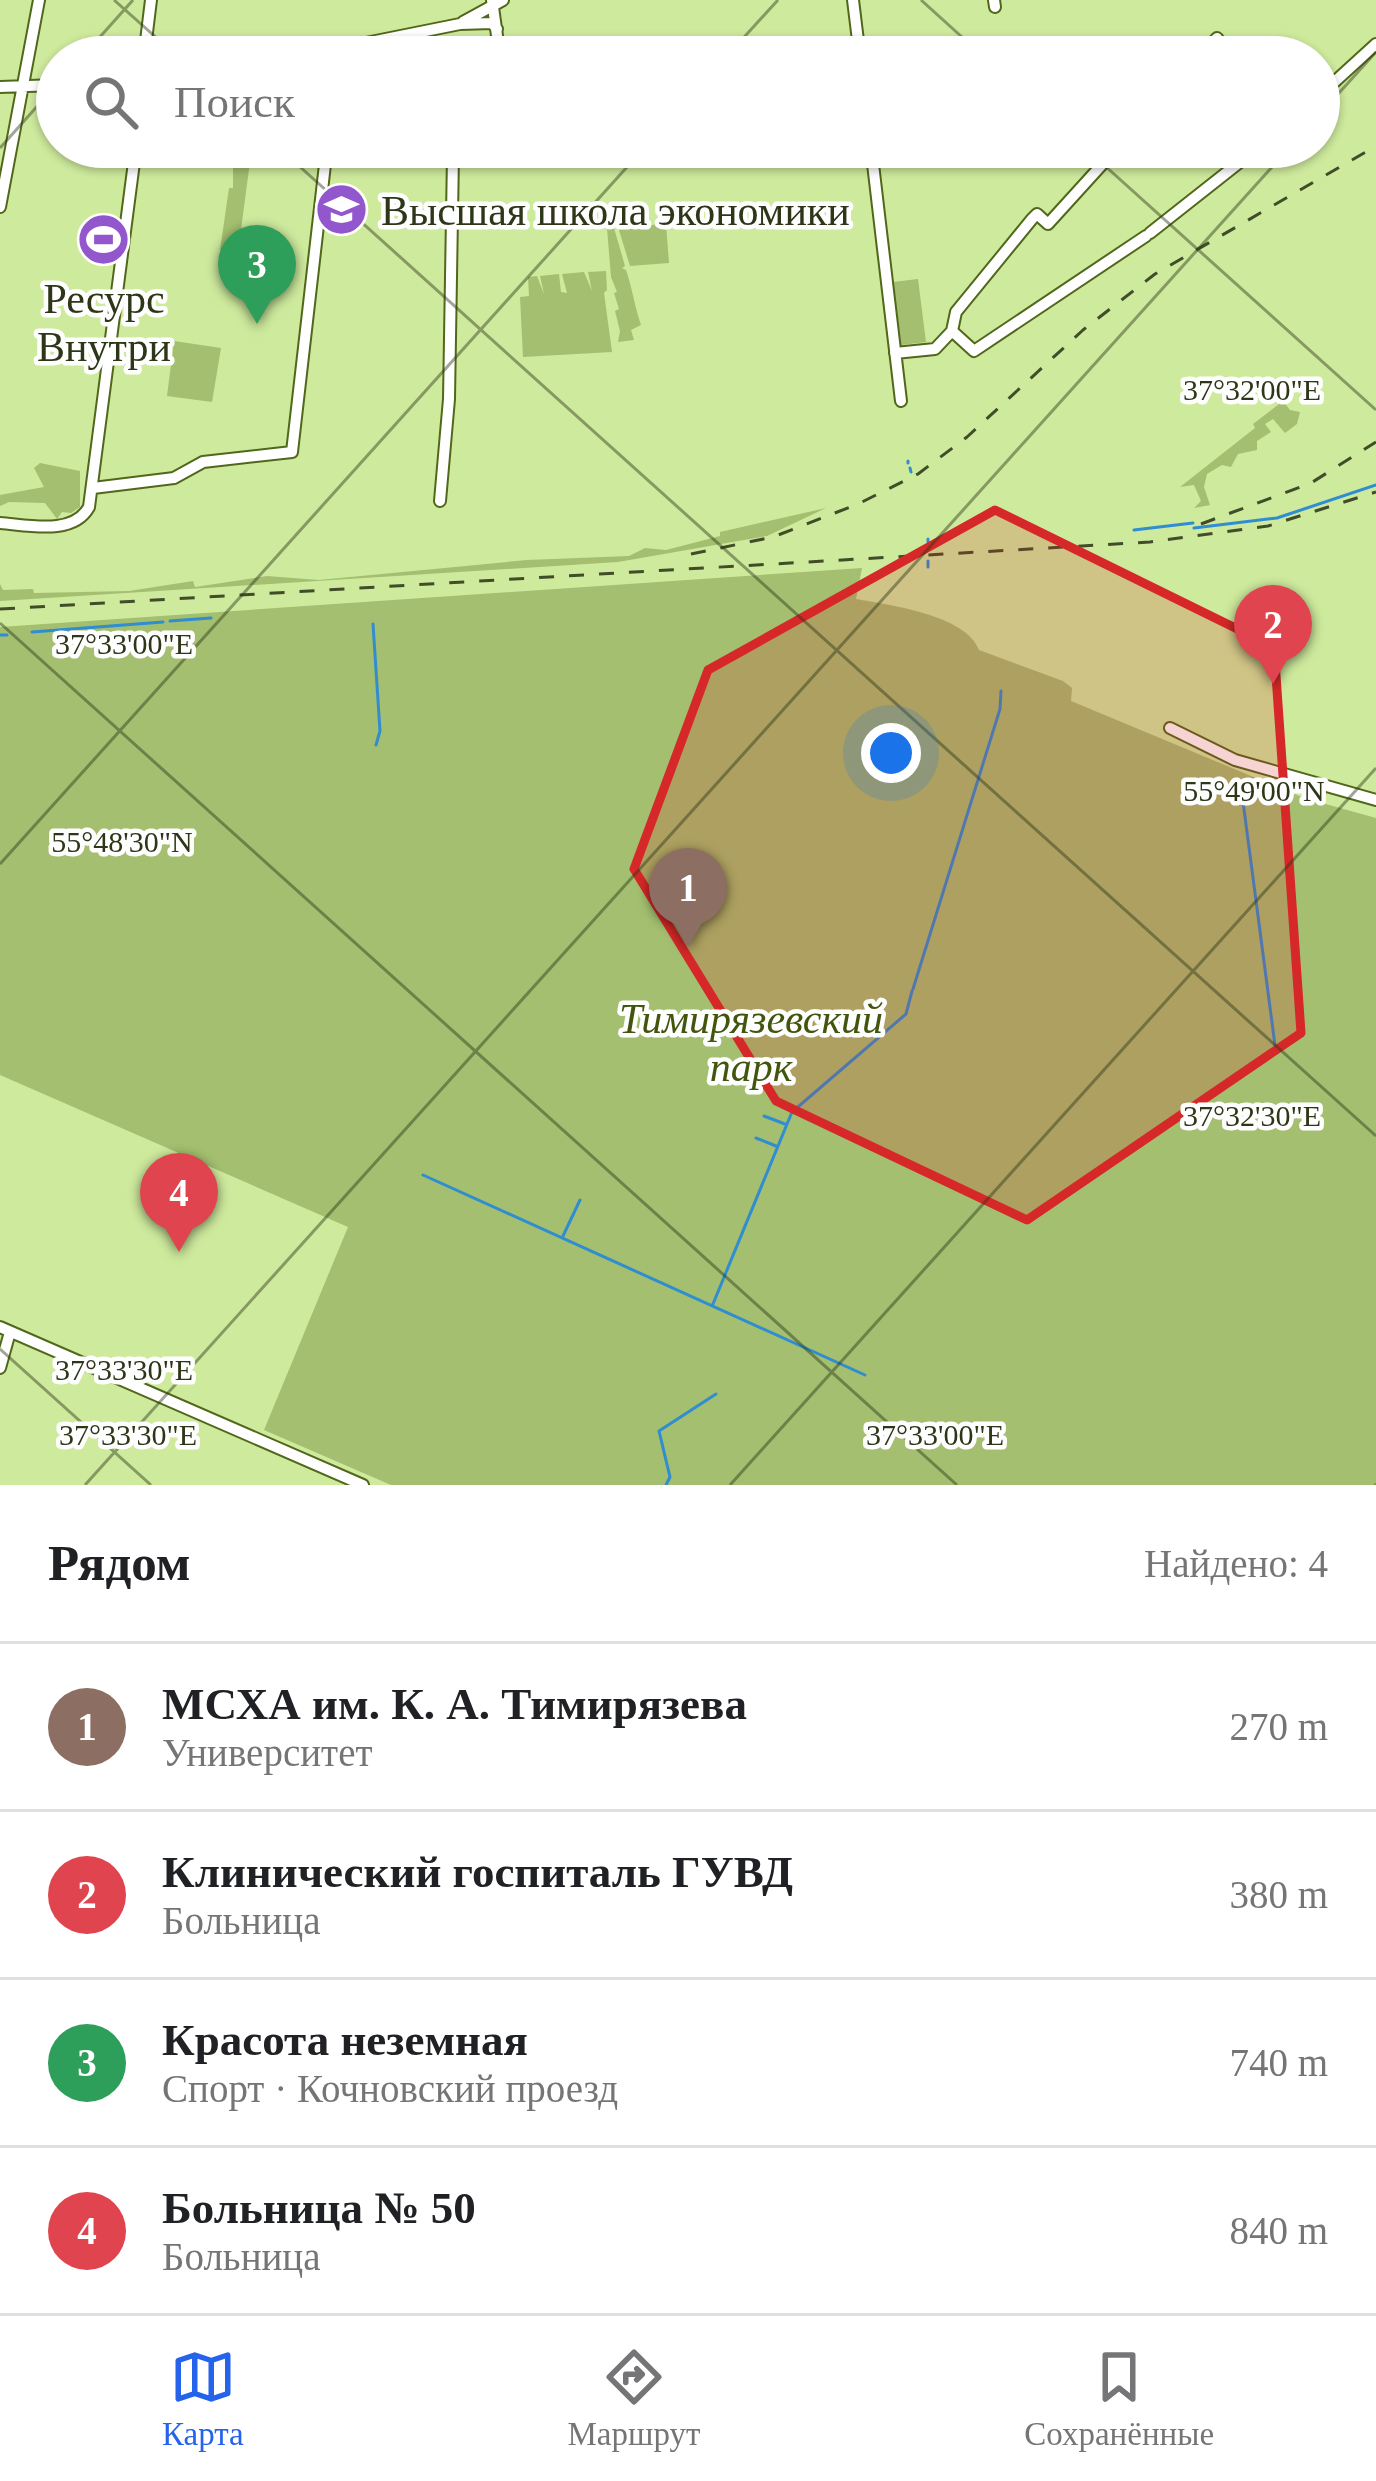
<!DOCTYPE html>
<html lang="ru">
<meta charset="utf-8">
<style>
:root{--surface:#fff;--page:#f6f6f6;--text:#202124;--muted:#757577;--line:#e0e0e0;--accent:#2563eb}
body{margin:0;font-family:"Times New Roman",serif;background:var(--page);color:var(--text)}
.you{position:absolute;left:891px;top:753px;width:42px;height:42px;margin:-30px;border:9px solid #fff;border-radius:50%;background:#1a73e8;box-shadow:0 0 0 18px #1a73e833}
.badge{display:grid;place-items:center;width:78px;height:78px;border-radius:50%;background:var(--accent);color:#fff;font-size:39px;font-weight:700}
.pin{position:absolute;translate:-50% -99px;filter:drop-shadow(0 3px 6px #0008)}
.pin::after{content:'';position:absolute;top:63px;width:42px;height:36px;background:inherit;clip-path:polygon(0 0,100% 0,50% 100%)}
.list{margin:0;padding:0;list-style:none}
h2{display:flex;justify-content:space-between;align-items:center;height:156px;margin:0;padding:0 48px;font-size:51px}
h2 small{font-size:39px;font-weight:400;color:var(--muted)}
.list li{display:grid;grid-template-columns:78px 1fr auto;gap:36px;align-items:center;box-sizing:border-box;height:168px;padding:0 48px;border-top:3px solid var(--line)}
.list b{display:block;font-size:45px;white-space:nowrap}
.list p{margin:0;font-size:39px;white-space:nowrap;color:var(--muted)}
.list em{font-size:39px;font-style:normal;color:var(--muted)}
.icon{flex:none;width:66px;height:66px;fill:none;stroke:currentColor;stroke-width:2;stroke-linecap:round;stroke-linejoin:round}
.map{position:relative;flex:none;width:1376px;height:1485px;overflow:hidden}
.search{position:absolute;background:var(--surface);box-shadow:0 3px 9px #0004;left:36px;right:36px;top:36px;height:132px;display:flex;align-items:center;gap:30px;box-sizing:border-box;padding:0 42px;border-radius:66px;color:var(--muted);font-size:45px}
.sheet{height:828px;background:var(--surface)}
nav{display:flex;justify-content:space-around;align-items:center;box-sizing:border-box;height:168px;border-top:3px solid var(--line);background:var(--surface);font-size:33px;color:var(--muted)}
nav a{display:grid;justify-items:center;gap:6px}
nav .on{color:var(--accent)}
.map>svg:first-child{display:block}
</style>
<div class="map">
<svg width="1376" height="1485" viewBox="0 0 1376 1485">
<rect width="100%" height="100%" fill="#ceea9d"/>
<path fill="#a3bf6f" d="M252,147L238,252L220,250L229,188H233V151Z
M666,224L669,263L630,266L618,227Z
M607,228H614L625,266L622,268L626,270C633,291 634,304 641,325L631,330L634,340L618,342L620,331L615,311L619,309L614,293L617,292L611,277Z
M606,271L607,290L604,293L612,352L523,357L520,297L529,296L528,277L537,276L544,294L540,276L559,274L561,292L567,293L562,274L584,272L592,291L588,272Z
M918,279L926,342L901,345L893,282Z
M174,341L221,348L212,402L167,396Z
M1283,401L1290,410L1300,412L1297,424L1285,433L1273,419L1265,424L1271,432L1257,441V450L1238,454L1231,467L1222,465L1207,474L1204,487L1210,505L1194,508L1201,501L1194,485L1180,487L1255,428L1253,424Z
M40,463L80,471V507L71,513L62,512L57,519L45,503L9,502L0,506V495L44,487L34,468Z
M826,508L767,536L618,562L0,601V584L3,590L33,589L34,593L129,591L193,581L195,587L267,576L319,580L527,560L629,556L645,548L666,550L720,536V532Z
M862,568L856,599C890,605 966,615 979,650L1063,681L1072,688L1071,701L1304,798L1376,818V1485H391L264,1430L348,1227L0,1075V627Z"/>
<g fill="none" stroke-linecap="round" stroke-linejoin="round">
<path stroke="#308dd0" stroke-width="3" d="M908,461V463
M910,468L911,472
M1194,528L1277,518L1376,485
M1134,530L1193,523
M928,539V542
M928,567V561
M170,621L211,618
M373,624L380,731L376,745
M32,632L163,622
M0,635H7
M1242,794L1276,1053
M913,989L1000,709L1001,691
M764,1116L785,1124
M756,1138L776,1146
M423,1175L865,1375
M563,1236L580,1200
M713,1304L792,1112L906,1014L912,991
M666,1485L670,1477L659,1431L716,1394"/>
<defs>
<path id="minor" d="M492,0L500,57
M853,0L860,57
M994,0L995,7
M463,22L503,0
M144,57L151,0
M296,57L460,24L492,23L497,29
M1199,57L1217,38L1233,57
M0,87L57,85
M1319,96L1376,44
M871,147L901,401
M0,207L39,0
M1150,233L1259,147
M952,331L956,312L1032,219L1037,214L1048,224L1118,147
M952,331L974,351L1146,236
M895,353L935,349L952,331
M93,488L174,478L203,462L292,452L327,147
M440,501L449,399L453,155L458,147
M0,523C28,525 73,536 89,507L136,147
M1170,728L1235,760L1376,800
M0,1327L363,1485
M0,1368L10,1332"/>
</defs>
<use href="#minor" stroke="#51671b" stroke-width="14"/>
<use href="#minor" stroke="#fff" stroke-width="10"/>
<path stroke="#414d28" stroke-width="3" stroke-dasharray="15 15" stroke-linecap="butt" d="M1201,524L1311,483L1376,442
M691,554L773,537L858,504L918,474L967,437L1083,330L1155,274L1376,146
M0,609L1150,542L1268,526L1376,492"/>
</g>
<path fill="#d62828" fill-opacity="0.2" stroke="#d62828" stroke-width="9" stroke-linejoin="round" d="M995,510L1274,647L1301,1033L1027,1220L776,1101L634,869L708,670Z"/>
<path fill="none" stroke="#2d3718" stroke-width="3" stroke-opacity="0.45" d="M114,0L178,57M921,0L984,57M82,57L133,0M726,57L778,0M1319,115L1376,52M278,147L1376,1136M1084,147L1376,410M0,148L57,84M0,623L957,1485M0,864L645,147M0,1349L151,1485M85,1485L1290,147M730,1485L1376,768M1375,1485L1376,1484"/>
<defs>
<symbol id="university-disc" viewBox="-11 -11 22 22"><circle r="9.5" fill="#9256cd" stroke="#fefefe"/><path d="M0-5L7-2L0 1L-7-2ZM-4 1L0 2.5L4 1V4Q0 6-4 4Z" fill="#fff"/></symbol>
<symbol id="stadium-disc" viewBox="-11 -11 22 22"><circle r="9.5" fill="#9256cd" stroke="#fefefe"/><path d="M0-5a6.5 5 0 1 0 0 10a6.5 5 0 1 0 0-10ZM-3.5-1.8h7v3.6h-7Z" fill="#fff"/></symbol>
</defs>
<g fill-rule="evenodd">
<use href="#university-disc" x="312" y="180" width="59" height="59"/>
<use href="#stadium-disc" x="74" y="210" width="59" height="59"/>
</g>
<g text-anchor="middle" stroke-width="9" stroke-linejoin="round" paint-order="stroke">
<g font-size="42" fill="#2d3718" stroke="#fefefe" text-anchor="start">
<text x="381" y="225">Высшая школа экономики</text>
<text x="104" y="313" text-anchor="middle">Ресурс<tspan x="104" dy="48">Внутри</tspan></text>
</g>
<g font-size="42" font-style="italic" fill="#41550d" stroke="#fefefe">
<text x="751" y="1033">Тимирязевский<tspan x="751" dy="48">парк</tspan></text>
</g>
</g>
<g font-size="30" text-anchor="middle" fill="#2d3718" stroke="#fefefe" stroke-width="9" stroke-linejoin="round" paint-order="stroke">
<text x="1252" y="400">37°32'00"E</text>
<text x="124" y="654">37°33'00"E</text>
<text x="1254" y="801">55°49'00"N</text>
<text x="122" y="852">55°48'30"N</text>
<text x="1252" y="1126">37°32'30"E</text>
<text x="124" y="1380">37°33'30"E</text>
<text x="128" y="1445">37°33'30"E</text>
<text x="935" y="1445">37°33'00"E</text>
</g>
</svg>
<div class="you"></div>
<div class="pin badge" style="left:688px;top:947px;background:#8d6e63">1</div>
<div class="pin badge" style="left:1273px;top:684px;background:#e0444e">2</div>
<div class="pin badge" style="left:257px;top:324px;background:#2e9e5b">3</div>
<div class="pin badge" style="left:179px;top:1252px;background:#e0444e">4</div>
<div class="search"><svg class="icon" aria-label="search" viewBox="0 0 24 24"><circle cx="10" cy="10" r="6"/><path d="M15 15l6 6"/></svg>Поиск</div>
</div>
<section class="sheet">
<h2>Рядом<small>Найдено: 4</small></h2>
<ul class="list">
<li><span class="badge" style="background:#8d6e63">1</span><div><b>МСХА им. К. А. Тимирязева</b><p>Университет</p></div><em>270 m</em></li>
<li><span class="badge" style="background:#e0444e">2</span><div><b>Клинический госпиталь ГУВД</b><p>Больница</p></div><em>380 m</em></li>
<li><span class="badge" style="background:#2e9e5b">3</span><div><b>Красота неземная</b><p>Спорт · Кочновский проезд</p></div><em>740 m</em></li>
<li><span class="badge" style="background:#e0444e">4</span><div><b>Больница № 50</b><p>Больница</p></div><em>840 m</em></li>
</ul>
</section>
<nav>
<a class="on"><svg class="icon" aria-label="map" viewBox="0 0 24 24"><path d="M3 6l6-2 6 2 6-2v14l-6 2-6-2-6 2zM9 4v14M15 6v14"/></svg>Карта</a>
<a><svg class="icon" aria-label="directions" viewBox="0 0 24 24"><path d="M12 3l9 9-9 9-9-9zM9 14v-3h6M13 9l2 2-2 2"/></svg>Маршрут</a>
<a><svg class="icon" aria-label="saved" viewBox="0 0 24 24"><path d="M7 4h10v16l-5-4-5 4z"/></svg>Сохранённые</a>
</nav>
